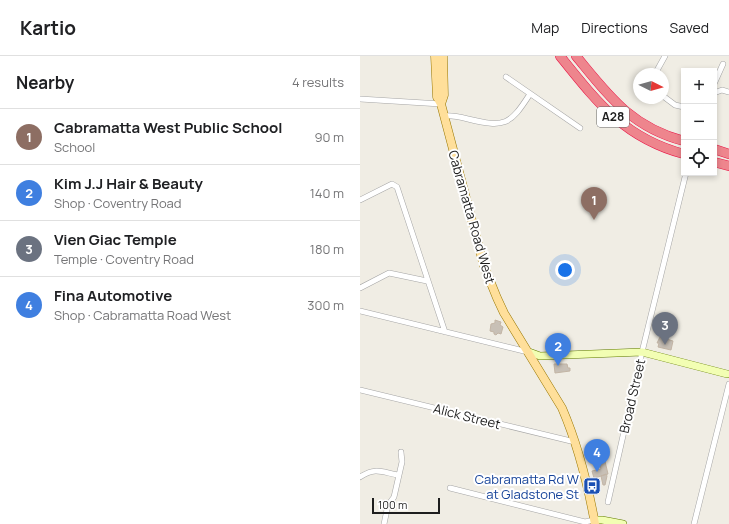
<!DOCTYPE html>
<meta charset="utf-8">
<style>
:root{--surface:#fff;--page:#f2f2f2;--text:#202124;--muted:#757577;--line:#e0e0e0;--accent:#cd1700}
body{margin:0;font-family:Manrope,sans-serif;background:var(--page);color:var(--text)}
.controls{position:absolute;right:12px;top:12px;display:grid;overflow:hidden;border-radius:0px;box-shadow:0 2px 6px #0003}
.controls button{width:36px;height:36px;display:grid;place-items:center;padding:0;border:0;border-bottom:1px solid var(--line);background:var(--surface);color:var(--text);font:20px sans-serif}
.compass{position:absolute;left:273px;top:12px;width:36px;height:36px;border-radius:50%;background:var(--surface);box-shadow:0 2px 6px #0003;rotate:95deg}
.scale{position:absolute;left:12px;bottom:10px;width:68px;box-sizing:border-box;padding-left:4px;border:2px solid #1e1e1e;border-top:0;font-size:11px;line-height:14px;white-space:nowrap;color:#1e1e1e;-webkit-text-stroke:3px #fff;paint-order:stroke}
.you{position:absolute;left:205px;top:214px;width:14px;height:14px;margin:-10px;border:3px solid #fff;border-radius:50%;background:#1a73e8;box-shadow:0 0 0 6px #1a73e833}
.badge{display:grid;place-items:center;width:26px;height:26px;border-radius:50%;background:var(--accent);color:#fff;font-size:13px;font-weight:700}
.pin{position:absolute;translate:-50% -33px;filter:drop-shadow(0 1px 2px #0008)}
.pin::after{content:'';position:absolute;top:21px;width:14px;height:12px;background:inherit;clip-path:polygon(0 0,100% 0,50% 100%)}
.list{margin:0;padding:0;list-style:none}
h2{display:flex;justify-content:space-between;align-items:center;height:52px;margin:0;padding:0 16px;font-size:17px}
h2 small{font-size:13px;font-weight:400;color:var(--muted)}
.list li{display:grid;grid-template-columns:26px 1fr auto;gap:12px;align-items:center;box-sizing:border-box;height:56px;padding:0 16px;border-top:1px solid var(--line)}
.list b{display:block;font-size:15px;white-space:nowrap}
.list p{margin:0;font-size:13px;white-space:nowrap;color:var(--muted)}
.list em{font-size:13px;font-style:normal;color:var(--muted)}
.icon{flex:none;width:22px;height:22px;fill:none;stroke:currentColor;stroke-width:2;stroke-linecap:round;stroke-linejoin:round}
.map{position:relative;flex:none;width:369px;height:468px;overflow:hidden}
header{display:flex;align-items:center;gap:24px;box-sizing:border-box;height:56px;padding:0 20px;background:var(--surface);border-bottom:1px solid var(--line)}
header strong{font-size:19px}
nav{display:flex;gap:22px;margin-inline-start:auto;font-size:14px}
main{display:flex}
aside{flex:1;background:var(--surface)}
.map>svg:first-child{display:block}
</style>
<header>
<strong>Kartio</strong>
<nav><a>Map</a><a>Directions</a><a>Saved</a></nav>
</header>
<main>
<aside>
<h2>Nearby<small>4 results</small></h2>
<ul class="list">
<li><span class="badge" style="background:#8d6e63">1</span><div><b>Cabramatta West Public School</b><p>School</p></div><em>90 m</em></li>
<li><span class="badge" style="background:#3f7fe0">2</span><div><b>Kim J.J Hair &amp; Beauty</b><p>Shop · Coventry Road</p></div><em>140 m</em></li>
<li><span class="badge" style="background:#6b7280">3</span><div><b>Vien Giac Temple</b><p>Temple · Coventry Road</p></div><em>180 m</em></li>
<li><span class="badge" style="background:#3f7fe0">4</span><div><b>Fina Automotive</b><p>Shop · Cabramatta Road West</p></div><em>300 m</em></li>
</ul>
</aside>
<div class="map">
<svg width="369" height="468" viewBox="0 0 369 468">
<rect width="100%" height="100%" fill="#f0ede4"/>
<path fill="#c8c0b6" stroke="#c3b5a5" d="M135,264L141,266L140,269L143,271L141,278L138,277L136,279L134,278V276L130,275L131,268L135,267Z
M300,281L313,285L311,294L298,291L299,287H297Z
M194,308H207L208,312H210V315L195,317Z
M244,401L248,418L234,422L232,415L241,413L239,406H241L240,402Z
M246,418L247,420L245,429H243L241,420Z"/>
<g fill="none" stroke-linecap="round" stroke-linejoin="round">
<defs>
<path id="street" d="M295,18L305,0
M146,21L220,72
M354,28L363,8
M354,37L362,34L369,36
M303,40L315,49L324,51
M0,43L81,48
M84,60C92,59 100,61 108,63C145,72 150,69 170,38
M0,144L32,128L37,131L85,276
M0,232L29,217L67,225
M0,255L168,296
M0,334L215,386
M0,421C16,411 21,416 38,419
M90,432L225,466L234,464
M248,446L282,296L326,117
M24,468L28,449L34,441L42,406L41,396
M334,468L369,328"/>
<path id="secondary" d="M169,296L180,300L282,296L367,318
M234,464H242L263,468"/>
<path id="primary" d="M75,0L77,41L81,48L124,210L137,242L144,257L202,352C218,389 228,429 235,468
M81,48L84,39L83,0"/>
<path id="highway" d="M200,0C237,46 264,82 324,98
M216,0C249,40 271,71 324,85
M354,93L369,98
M354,106L369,110"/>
</defs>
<use href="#street" stroke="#a5a5a5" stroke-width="6"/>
<use href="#secondary" stroke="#607b00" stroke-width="8"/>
<use href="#primary" stroke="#970" stroke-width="9"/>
<use href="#highway" stroke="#e91647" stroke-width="10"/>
<use href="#street" stroke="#fff" stroke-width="5"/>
<use href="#secondary" stroke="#f2feb3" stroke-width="7"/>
<use href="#primary" stroke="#ffdf9a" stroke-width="8"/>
<use href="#highway" stroke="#ee858d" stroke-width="9"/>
</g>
<defs>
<symbol id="bus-square" viewBox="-11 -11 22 22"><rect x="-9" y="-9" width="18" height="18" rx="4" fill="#1a4fb4" stroke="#fff"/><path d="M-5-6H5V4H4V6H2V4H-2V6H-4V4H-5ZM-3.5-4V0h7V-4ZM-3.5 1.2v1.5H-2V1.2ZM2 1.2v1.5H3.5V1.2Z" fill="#fff"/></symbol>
</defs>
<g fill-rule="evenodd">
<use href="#bus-square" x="222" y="420" width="20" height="20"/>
</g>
<g text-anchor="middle" stroke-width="4" stroke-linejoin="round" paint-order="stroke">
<rect fill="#fff" stroke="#626262" stroke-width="1" x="237" y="51" width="32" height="20" rx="3"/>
<g font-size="12" font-weight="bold" fill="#1e1e1e">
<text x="253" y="65">A28</text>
</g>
<g font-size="13" fill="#1e1e1e" stroke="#fff">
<text transform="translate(112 161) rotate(74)" y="5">Cabramatta Road West</text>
<text transform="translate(272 340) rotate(-77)" y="5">Broad Street</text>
<text transform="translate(107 360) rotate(14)" y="5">Alick Street</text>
</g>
<g font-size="13" fill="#164399" stroke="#fff" text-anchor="end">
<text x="219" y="428">Cabramatta Rd W<tspan x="219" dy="15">at Gladstone St</tspan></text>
</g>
</g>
</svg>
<div class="controls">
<button>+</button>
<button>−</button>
<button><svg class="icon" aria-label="locate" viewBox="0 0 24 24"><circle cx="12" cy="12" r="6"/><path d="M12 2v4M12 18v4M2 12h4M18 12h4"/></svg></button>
</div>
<svg class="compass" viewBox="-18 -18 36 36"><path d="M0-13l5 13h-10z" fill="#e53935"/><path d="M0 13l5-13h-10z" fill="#757577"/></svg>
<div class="scale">100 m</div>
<div class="you"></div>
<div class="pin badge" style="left:234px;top:164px;background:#8d6e63">1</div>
<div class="pin badge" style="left:198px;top:310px;background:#3f7fe0">2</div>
<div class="pin badge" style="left:305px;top:289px;background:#6b7280">3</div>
<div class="pin badge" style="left:237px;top:416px;background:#3f7fe0">4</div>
</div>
</main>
